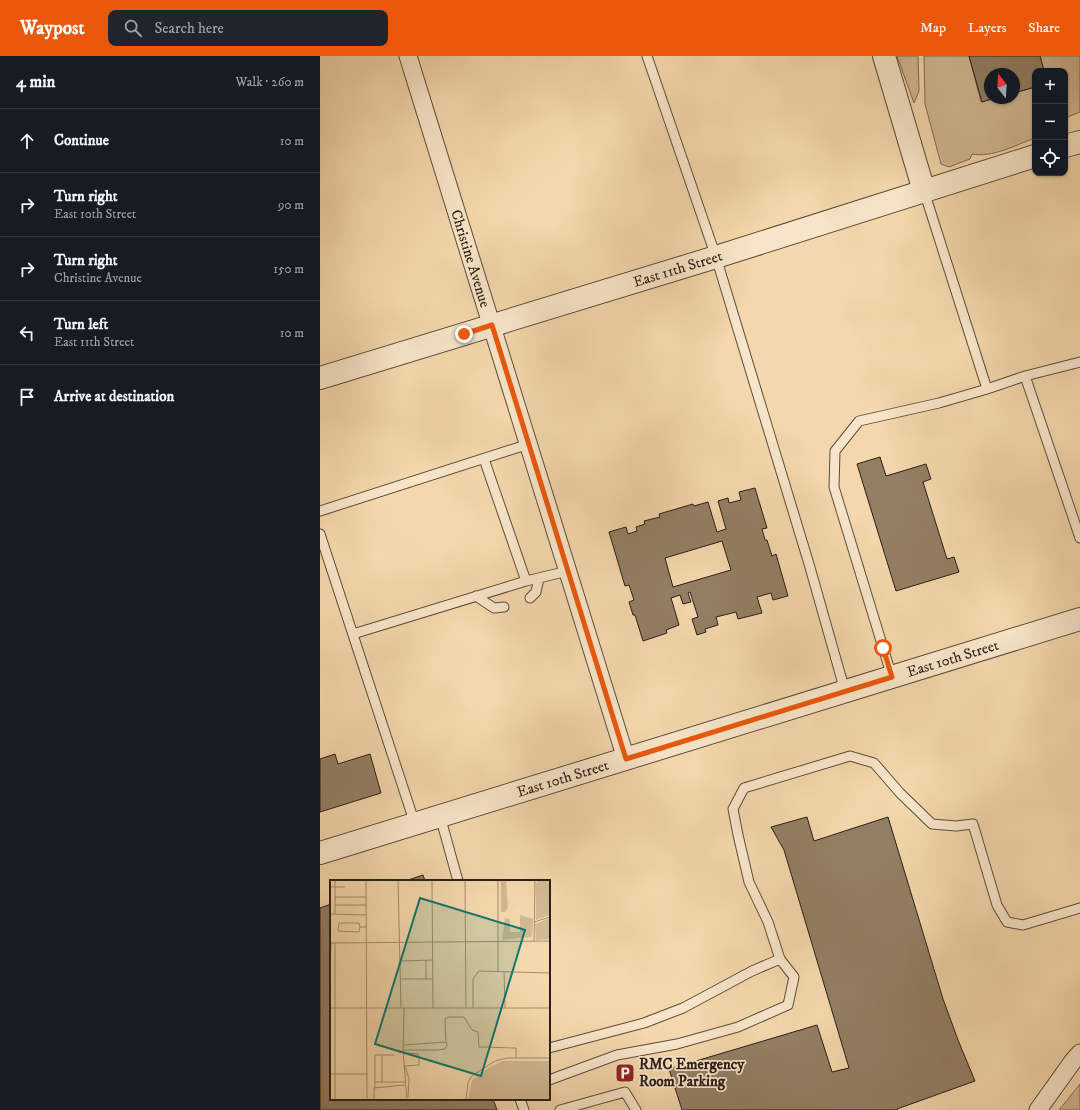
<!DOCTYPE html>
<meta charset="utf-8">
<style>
:root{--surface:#171b24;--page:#20242c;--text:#f1f3f6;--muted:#9ea1a6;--line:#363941;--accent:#ea580c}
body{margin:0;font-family:"IM FELL DW Pica",serif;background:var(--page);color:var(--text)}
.controls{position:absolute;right:12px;top:12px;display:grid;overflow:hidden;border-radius:8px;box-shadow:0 1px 3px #0004}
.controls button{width:36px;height:36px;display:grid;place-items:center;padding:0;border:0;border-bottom:1px solid var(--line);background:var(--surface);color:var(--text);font:20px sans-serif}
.compass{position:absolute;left:664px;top:12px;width:36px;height:36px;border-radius:50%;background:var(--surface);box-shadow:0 1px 3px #0004;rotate:343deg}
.stop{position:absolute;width:12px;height:12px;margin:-9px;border:3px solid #ea580c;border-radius:50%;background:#fff}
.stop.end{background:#ea580c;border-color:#fff;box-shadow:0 1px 4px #0008}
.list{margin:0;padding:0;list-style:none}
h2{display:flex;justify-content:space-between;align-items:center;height:52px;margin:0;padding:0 16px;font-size:17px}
h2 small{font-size:13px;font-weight:400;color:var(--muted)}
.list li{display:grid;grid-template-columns:26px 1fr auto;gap:12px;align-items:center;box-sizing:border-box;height:64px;padding:0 16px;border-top:1px solid var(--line)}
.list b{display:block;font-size:15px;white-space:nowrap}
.list p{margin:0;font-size:13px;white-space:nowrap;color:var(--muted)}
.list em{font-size:13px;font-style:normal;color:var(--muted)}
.icon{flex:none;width:22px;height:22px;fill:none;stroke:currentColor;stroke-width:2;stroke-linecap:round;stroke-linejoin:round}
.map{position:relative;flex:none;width:760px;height:1054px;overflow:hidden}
header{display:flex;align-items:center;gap:24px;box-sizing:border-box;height:56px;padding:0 20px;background:var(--accent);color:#fff}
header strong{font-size:19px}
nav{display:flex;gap:22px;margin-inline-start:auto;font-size:14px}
.search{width:280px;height:36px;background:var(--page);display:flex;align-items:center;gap:10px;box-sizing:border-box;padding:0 14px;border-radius:8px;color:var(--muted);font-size:15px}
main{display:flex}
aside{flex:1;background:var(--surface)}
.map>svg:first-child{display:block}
</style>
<header>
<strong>Waypost</strong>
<div class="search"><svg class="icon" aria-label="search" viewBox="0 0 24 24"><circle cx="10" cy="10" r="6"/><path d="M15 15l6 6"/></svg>Search here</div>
<nav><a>Map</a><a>Layers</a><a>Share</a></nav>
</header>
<main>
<aside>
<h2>4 min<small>Walk · 260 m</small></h2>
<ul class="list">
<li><svg class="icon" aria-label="ahead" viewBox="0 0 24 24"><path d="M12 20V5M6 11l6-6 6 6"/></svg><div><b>Continue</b></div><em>10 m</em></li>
<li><svg class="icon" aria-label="right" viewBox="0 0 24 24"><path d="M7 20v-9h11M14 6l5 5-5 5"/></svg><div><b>Turn right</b><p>East 10th Street</p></div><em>90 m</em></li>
<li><svg class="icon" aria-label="right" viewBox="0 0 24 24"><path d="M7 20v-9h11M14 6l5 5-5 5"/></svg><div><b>Turn right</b><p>Christine Avenue</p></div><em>150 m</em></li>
<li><svg class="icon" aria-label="left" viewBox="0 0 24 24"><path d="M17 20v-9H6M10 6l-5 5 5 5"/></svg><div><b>Turn left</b><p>East 11th Street</p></div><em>10 m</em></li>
<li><svg class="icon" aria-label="arrive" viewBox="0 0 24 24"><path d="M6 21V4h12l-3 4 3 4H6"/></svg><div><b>Arrive at destination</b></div></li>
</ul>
</aside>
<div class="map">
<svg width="760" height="1054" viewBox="0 0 760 1054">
<rect width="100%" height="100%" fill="#f4d7ac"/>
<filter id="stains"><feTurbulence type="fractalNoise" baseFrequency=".005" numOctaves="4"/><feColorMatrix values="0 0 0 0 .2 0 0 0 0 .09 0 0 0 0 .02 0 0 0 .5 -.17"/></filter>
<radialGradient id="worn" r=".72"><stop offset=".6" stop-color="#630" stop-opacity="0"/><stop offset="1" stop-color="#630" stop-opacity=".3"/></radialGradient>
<path fill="#d2b893" stroke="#7e6c55" d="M577,0H598L599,35L594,47Z
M604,0H649L661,46L676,42H694V37L715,31V82C696,89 672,102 652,98L650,103L629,111L621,108L605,48Z
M720,0H760V56L745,62V15H724Z
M760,1028V1054H739L740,1053Z"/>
<path fill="#937f64" stroke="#2a1f17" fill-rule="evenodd" d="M649,0H720L724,15H715V31L694,37V18H670V42H675L662,46Z
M560,401L566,420L606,408L611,423L603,426L627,503L634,501L639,516L576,535L537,408Z
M435,432L447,472L442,473L445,484H447L452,500L456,498L468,540L453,544L451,537L437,541L442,557L418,563L416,556L396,561L398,569L385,573L386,576L377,579L372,563L378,561L370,536L368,537L371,546L363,548L360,539L351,542L359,569L346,574L347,577L323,585L315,559H313L309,546L314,544L309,529L305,530L289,476L306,471L308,478L317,475L316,471L325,468L324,465L340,461L339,458L373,448L374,450L388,446L397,476L406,473L398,445L408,442L409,447L421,444L419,436ZM402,485L411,514L353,531L345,502Z
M15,698L18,708L50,698L61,737L0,756V703Z
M487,761L494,785L568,761L623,943L638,984L655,1025L577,1053L578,1054H362L349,1013L497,969L512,1016L529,1012L464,794L451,771Z
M103,819L105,825H85Z
M11,848V1043H173L177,1054H0V852Z"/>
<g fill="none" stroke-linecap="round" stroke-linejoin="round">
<defs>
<path id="service" d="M327,0L396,201L489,508L525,635
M604,135L667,333
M705,320L760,482
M164,403L206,525
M0,455L209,388
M0,478L95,768
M156,540L174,552L184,551
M210,542L216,536L219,522
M33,578L206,525L248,515
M572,621L514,431L515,395L539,365L619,347L667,333L705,320L760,306
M120,760L138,825
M460,903L448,866L429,826L418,779L413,753L424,732L530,700L554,707L580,737L612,768L636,770L653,768L677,849L687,866L703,869L760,852
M229,992L324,967L363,952L432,915L460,903L474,921L468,949L418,971L357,988L297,999L229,1024
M200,1043L204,1054
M240,1054L305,1036L316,1054"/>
<g id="minor">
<path id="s1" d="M88,0L306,703"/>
<path d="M718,1054L753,1005L760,997"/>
</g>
<g id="tertiary">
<path d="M564,0L604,135"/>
<path d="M745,90L760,86"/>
<path id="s2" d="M0,322L396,201L715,100"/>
<path id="s3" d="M0,797L760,563"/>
</g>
</defs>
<use href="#service" stroke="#5c4d3c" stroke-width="11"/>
<use href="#minor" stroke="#5c4d3c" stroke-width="19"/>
<use href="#tertiary" stroke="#5c4d3c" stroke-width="24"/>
<use href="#service" stroke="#f8e5c9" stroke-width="9"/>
<use href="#minor" stroke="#f8e5c9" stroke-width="17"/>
<use href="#tertiary" stroke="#f8e5c9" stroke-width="22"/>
</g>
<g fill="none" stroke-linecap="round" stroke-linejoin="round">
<path stroke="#ea580c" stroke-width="5" d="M144,278L172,269L306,703L572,621L563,592"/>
</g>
<defs>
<symbol id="parking-square" viewBox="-11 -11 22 22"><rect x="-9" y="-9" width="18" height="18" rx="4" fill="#8f2418" stroke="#f8e5c9"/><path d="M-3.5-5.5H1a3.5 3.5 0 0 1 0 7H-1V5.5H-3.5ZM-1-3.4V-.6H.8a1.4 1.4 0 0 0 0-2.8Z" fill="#fff"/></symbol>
</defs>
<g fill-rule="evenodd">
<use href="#parking-square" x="294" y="1006" width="22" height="22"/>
</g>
<g text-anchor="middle" stroke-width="3.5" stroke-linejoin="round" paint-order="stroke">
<g font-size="15" fill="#2a1f17" stroke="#f8e5c9">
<text dy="5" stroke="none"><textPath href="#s1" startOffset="212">Christine Avenue</textPath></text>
<text dy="5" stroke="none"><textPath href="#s2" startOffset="374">East 11th Street</textPath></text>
<text dy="5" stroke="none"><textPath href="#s3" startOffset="662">East 10th Street</textPath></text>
<text dy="5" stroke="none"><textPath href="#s3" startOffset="254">East 10th Street</textPath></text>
</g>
<g font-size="15" font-weight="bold" fill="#2a1f17" stroke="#f8e5c9" text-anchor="start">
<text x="319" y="1013">RMC Emergency<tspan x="319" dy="17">Room Parking</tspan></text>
</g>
</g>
<g transform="translate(10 824)">
<rect width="220" height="220" fill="#f4d7ac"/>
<path d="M176,0L178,27L175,32H171V1ZM208,0L220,1V35L206,40V4ZM190,35L203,39L202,55L201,57L172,60L175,38L180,39V52H190ZM220,38V59L206,60L205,44ZM173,181H220V220H138L142,200L160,187Z" fill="#d2b893"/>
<path fill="none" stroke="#a38d70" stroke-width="1" d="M5,0V34M36,0L37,220M68,0L71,128M102,0L103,128M135,0L136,128M168,0V92M0,7H15M5,17H36M5,25H36M0,34L36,35M204,42L220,37M30,47L29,52L8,51L9,43H29L30,47H37M204,61L205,0M0,63L220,61M96,80V99M70,81L103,80M0,90L1,63M174,92L175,128M70,99H103M0,128H220M74,128L73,170L77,220M143,128V99L149,91L220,93M116,162L115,139L118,137H134L142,150L148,152L149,167L186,168V178M73,170H107L115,169L117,165L116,162L74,165M74,173L88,174L89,177V185L75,186L79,199L78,217M52,175V202M0,194H38M45,202H75M45,208V175H64M5,220V63M44,220V208L75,205M136,220L138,202L142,196L165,181L177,178H220"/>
<path fill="#0f766e" fill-opacity="0.15" stroke="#0f766e" stroke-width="2" d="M90,18L195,50L151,196L45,164Z"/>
<rect width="220" height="220" fill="none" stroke="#2a1f17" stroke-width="2"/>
</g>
<rect width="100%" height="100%" filter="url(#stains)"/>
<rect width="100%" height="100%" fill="url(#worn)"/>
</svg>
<div class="controls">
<button>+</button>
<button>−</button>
<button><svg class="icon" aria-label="locate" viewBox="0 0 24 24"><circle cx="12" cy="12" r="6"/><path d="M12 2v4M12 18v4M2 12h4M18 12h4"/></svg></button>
</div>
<svg class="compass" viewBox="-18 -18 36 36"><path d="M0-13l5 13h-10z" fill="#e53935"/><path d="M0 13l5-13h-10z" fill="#9ea1a6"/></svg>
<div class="stop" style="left:563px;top:592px"></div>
<div class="stop end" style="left:144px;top:278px"></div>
</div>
</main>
